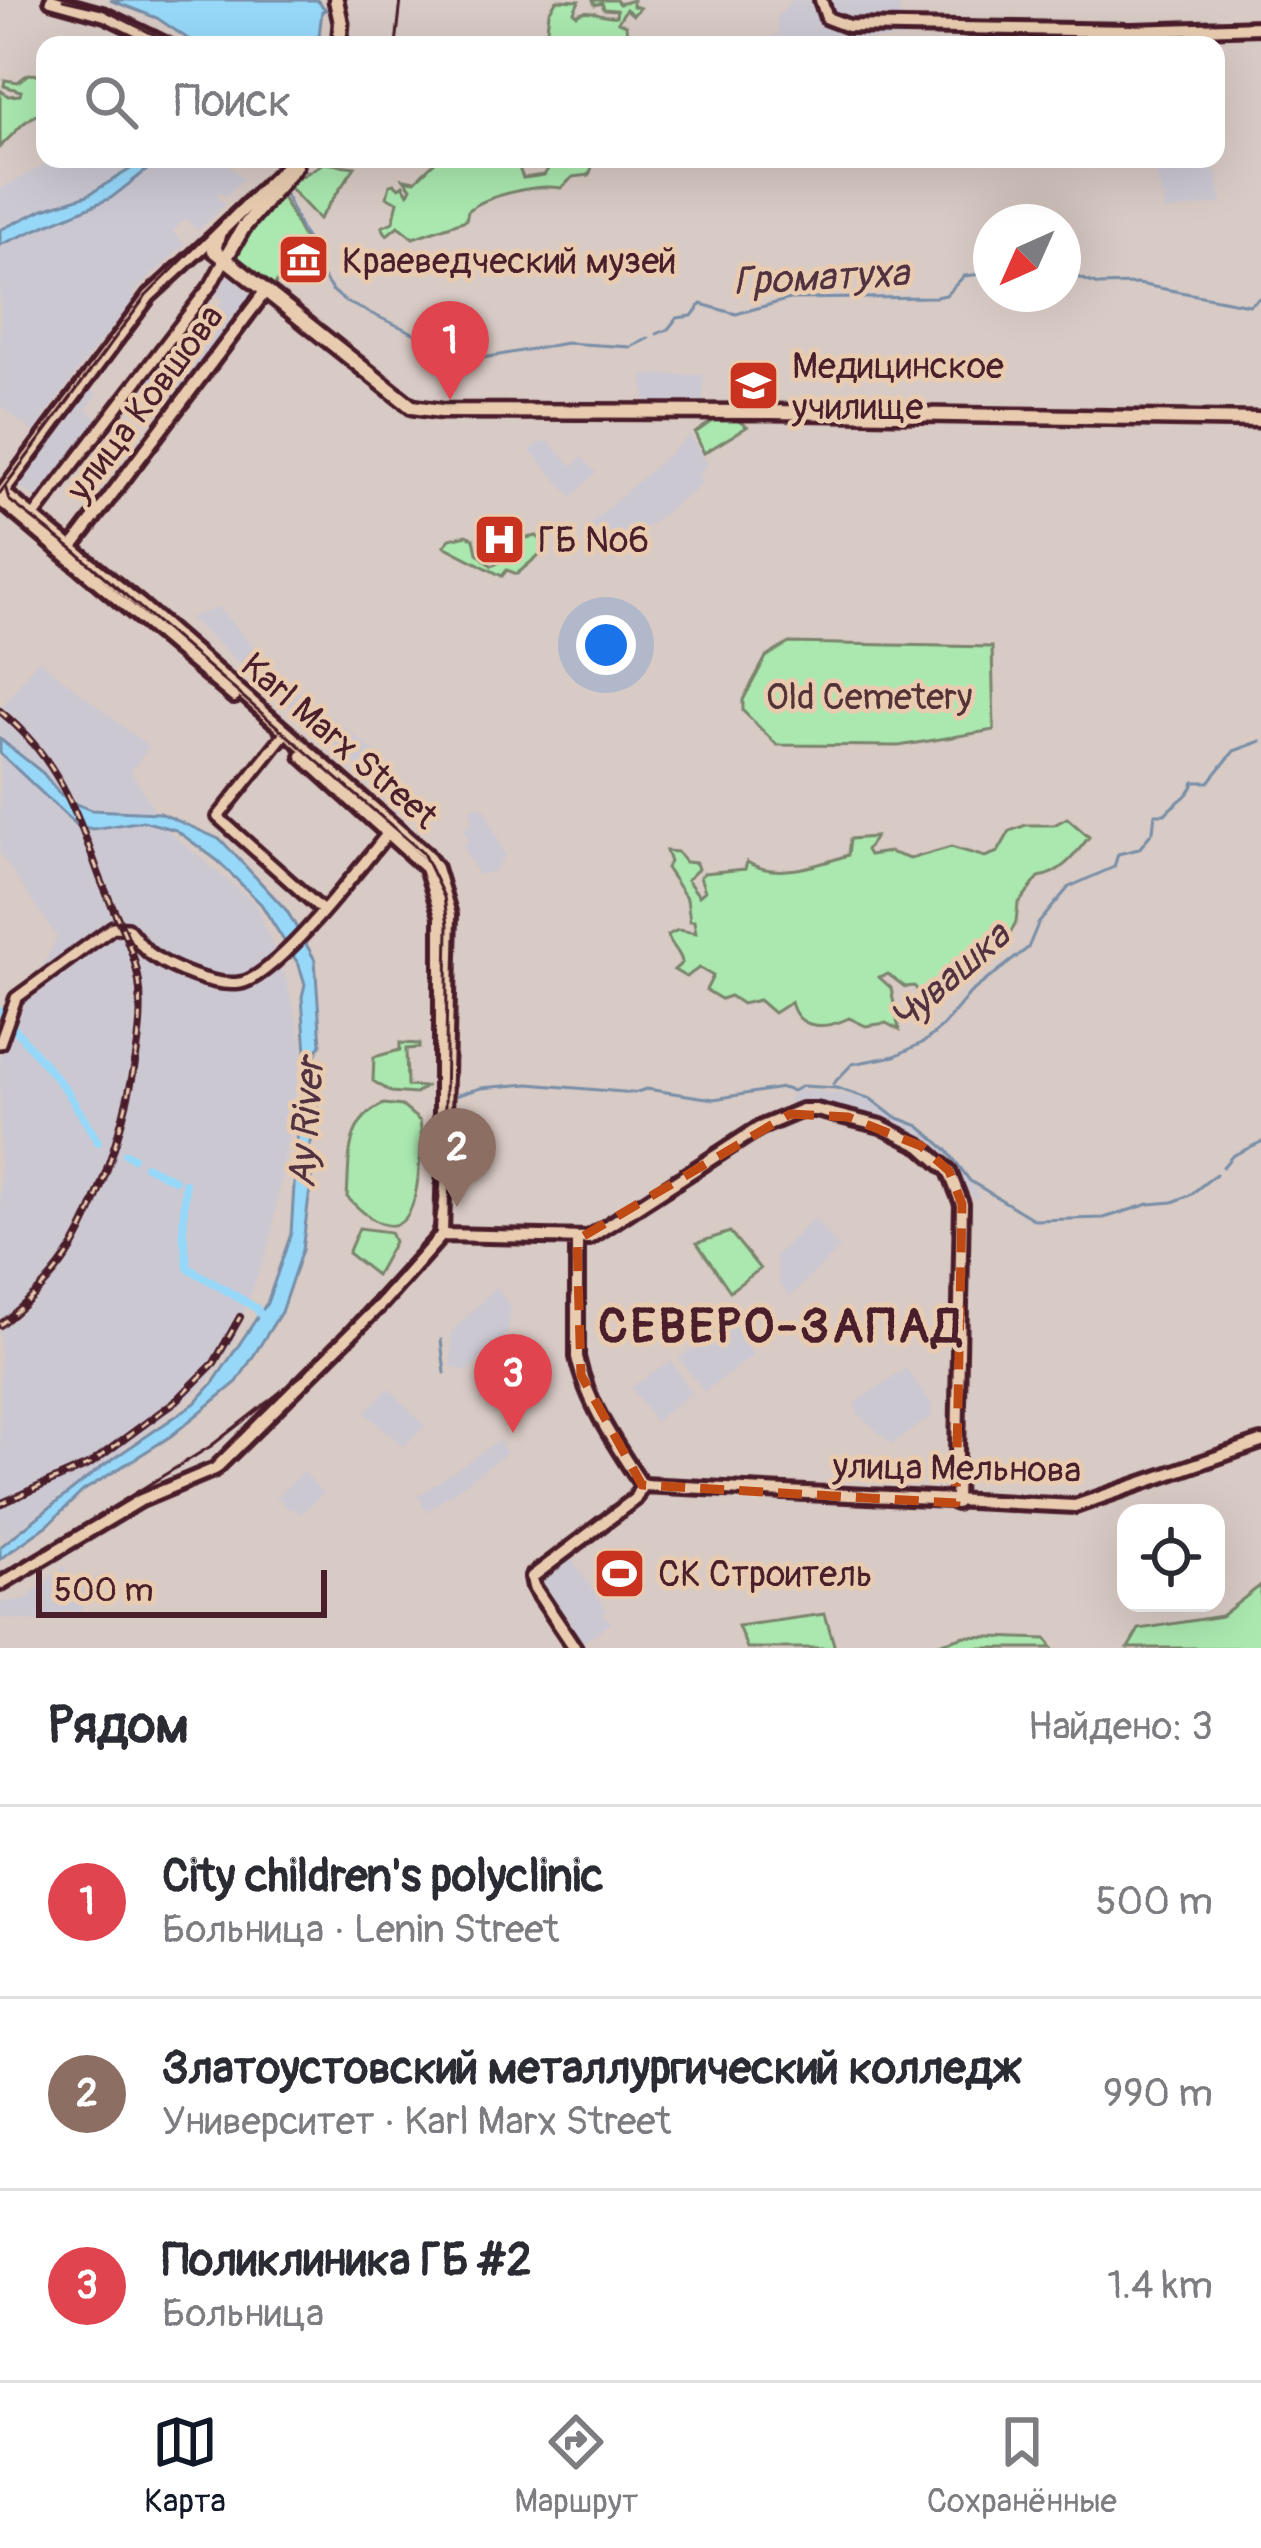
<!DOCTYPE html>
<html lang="ru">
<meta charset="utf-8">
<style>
:root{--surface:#fff;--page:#f2f2f3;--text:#2b2b33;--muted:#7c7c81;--line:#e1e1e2;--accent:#111827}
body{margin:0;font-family:Pangolin,sans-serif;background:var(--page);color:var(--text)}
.controls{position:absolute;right:36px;bottom:36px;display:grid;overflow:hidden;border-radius:24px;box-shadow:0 12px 48px #0002}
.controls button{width:108px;height:108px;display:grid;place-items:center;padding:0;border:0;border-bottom:3px solid var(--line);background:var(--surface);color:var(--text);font:60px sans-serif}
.compass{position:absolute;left:973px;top:204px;width:108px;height:108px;border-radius:50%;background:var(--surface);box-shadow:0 12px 48px #0002;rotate:225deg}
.scale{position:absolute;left:36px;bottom:30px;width:291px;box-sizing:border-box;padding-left:12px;border:6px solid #4a1f2b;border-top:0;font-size:33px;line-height:42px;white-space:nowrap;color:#4a1f2b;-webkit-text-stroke:9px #e9ccb0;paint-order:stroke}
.you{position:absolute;left:606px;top:645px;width:42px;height:42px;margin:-30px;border:9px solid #fff;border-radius:50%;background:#1a73e8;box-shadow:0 0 0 18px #1a73e833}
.badge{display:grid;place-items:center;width:78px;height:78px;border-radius:50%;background:var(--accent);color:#fff;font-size:39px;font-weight:700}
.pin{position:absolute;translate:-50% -99px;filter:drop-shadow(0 3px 6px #0008)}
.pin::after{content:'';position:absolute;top:63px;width:42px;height:36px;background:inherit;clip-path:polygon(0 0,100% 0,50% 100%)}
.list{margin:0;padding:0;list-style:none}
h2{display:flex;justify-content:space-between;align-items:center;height:156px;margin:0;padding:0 48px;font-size:51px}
h2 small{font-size:39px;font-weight:400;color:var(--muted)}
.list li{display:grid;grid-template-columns:78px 1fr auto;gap:36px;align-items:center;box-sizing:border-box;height:192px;padding:0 48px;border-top:3px solid var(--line)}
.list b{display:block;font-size:45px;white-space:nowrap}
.list p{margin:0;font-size:39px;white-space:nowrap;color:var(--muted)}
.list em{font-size:39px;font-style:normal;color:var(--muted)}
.icon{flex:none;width:66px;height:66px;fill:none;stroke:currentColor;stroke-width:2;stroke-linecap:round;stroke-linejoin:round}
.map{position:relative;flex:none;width:1261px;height:1648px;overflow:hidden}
.search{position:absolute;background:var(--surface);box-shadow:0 12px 48px #0002;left:36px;right:36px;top:36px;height:132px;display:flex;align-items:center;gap:30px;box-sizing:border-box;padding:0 42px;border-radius:24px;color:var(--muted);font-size:45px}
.sheet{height:732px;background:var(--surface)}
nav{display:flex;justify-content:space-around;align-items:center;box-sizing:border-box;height:168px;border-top:3px solid var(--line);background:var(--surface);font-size:33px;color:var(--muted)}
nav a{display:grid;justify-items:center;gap:6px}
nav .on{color:var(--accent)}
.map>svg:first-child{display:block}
</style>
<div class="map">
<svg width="1261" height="1648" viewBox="0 0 1261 1648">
<rect width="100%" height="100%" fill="#d8cac4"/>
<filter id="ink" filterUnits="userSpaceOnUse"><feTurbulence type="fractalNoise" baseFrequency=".00833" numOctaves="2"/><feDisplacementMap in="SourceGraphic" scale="24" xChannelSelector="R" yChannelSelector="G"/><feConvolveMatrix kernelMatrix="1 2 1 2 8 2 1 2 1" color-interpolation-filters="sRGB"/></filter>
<g filter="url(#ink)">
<path fill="#ccc8d2" d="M792,0H898L904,38L847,40L846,45H768L770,38L779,33L776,19Z
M55,159H223L243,179L225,197L220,192L217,196L225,205L198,231L185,219L173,231L185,244L140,286L132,296L136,300L89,355L34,432L0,406V189Z
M1157,159H1214L1222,203L1166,211L1154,167Z
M226,274L255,297L173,405L143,381L170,347L174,349L189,331L197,335L223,300L213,292Z
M704,374L703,404L645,403L643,375Z
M91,389L98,394L86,410L100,420L40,501L15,482L82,391Z
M690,435L708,464L698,475L703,483L624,545L627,550L613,563L582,531Z
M539,442H550L572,466L582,457L596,473L572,497L530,451Z
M218,607L282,678L382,757L367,775L189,618Z
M38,659L149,747L131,771L166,829L256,904L286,978L303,1046L271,1239L233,1342L218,1365V1371L215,1369L206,1383L157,1423L0,1543V1055L57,937L0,854V710Z
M484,807L505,855L495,871L478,875L463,846L468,841L463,830L472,821L470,808Z
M801,1089L867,1098L923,1130L954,1159L980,1196L975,1200L949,1165L920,1140L819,1107L790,1108L788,1098Z
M814,1218L840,1248L791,1296L780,1285L775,1256Z
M496,1287L511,1307L508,1334L469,1370H460L451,1366V1332Z
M732,1320L753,1356L704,1392L679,1358Z
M671,1361L692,1392L655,1422L631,1387Z
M906,1368L932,1405V1416L892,1444L859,1415L854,1403Z
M389,1388L425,1426L403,1447L364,1412Z
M499,1440L507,1453L426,1512L418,1496Z
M303,1472L323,1493L300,1515L294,1508L290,1511L277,1497Z
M571,1558L607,1610L604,1614L611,1624L580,1644L540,1584Z
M64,1566L75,1591L103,1572L110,1579L74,1616L68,1610L37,1621L0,1618V1603L26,1599Z"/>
<path fill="#aae8af" stroke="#7a846d" stroke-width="3" d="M557,0L579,1L574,12L577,15C587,6 603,18 616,16L617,10L604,9L602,3L595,5L593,0H616L619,4L633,0V6L640,8L633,15L626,9L618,22L626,25L627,37L633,45H545L549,12Z
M28,74L45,75V109L24,123L0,147V90L8,96L20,95L21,91L4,86L5,80L18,82Z
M438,159H531V164L522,161L519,168L523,178L544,175L555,159H595L589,175L573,177L561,188C537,184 486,195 468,211L466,220L413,238L398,226L387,235L382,227L393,222L398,202L387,197L390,185L395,184L399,188L403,185L408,194L411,188L404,179L415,181Z
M324,163L355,167L319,219L287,185Z
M278,189L306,243L271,290C262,283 247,273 241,264C227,240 265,206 278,189Z
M715,419H736L747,427L704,453L695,433Z
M467,535L474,539L477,553L492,566L515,554L517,545L510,535L521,539L537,536L544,544L539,555L517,574L507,570L502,576L444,546L450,539Z
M789,643L992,647L994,730L899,746L777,745L743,711V700L766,657Z
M1067,818L1089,837C1075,855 1061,874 1039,877L1018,904L1016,922L999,955C978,962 956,978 938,990V997L928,1002L914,986L905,987L888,974L879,977L891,988L899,1030L886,1023L866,1026L849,1018C826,1029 798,1031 791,1002L774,1013L759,1000L742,1004L730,996L721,999L706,990L713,976L699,968L686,977L674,970L682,963C682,953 670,946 668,935L678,930L696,933L694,921H690L687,899L666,868L670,862L666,851L677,852L685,862L696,863L698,869L687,880L699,896L705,891L700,877L704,873L745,869L747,862C776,880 818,865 848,855L850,839L875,837L866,850L869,855L889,852L910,859L951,847L985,857L998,852L1010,831L1026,825H1054Z
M400,1043L419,1044V1048L406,1049L407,1086L425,1087L415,1094L391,1092L373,1081L374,1057L400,1050Z
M384,1104L402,1106L420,1121C423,1137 421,1152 419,1168C414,1230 393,1245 347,1197C350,1160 344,1121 384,1104Z
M359,1228L390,1232L394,1242L376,1275L348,1253Z
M730,1232L760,1269L730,1291L697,1243Z
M1261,1585V1648H1128L1139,1629L1221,1616Z
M825,1614L835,1648H747L738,1626Z
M965,1636L1047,1639L1052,1648H925Z"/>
<path fill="#97d8f9" stroke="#788ea7" stroke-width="3" d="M110,0H317L326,10L322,11L319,36L323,37L320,45H197L157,18Z
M147,159H161L111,198L0,245V230L44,209L88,195Z
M0,739L43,773L59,793L76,804L91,810L160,813L221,840L287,911L315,960L321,1044L315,1055L319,1076L315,1131L308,1151L313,1167L302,1250L281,1312L237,1382L171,1436L83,1491L48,1525L0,1559V1547L104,1465L195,1403L213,1383L267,1303L291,1234L299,1107L307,1066L302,997L305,984L299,965L261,904L218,861L176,830L143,821L93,829L77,826L0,753Z"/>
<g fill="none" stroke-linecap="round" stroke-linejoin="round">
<path stroke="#788ea7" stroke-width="3" d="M269,159L272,164
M283,189L302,232L319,257L320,273L332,290L346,302L418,335L483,358L566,343L631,347L649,338
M1063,274H1070L1098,285L1138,284L1249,305L1261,297
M657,334L668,329L677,318L692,316L701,304L736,314L790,299L935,297L946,295L964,276L991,273
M833,1084L852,1064L895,1056L924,1042L943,1026L970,993L1028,948L1038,924L1069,887L1114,867L1118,854L1139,849L1153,831L1155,814H1165C1175,802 1190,797 1194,782H1209L1234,751L1261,741
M451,1097L481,1088L529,1084L634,1093L646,1089L714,1099L782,1088L793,1091L802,1086L836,1088L871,1099L893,1116L919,1126L946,1149L970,1181L1035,1220L1104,1218L1149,1204L1173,1202L1190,1195L1216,1174
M1223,1167L1232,1156L1261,1142
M441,1340L445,1373"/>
<path stroke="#97d8f9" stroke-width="8" d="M0,1011L67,1091L98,1142
M126,1154L133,1158
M146,1166L174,1180
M185,1183L183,1233L188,1268L256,1308L264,1319"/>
<defs>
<path id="tertiary" d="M30,521L211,285L224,261
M286,732L218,817L322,910
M0,1043L16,998L113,927L127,928C136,937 142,948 152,955C172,969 215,987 240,983C276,978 363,863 389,832"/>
<path id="secondary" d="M51,0L105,15L167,45
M821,0L827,18L848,26L1132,31L1261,27
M2,493L149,296L219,232
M0,500L234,697
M72,547L264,293
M302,756L426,868L441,916V1118
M442,1235L589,1238L759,1128L802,1110H816L881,1126L921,1146L949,1171L962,1204L956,1503
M577,1240V1357C587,1403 616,1446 642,1485
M642,1485L1075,1506L1261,1442
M0,1584L141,1500L215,1469L381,1304L442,1235L450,915L436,868L426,854L140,604L3,492
M575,1648L534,1587L532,1577L635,1499L642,1485"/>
<path id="primary" d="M336,0L341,23L339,45
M295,159L219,232L214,250L412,407L441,411L772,412L1261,420
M224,261L243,228L296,165"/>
</defs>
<use href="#tertiary" stroke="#4a1f2b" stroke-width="18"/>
<use href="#secondary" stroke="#4a1f2b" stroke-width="20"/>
<use href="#primary" stroke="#4a1f2b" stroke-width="21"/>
<use href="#tertiary" stroke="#e9ccb0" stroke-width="9"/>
<use href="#secondary" stroke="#e9ccb0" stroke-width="10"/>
<use href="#primary" stroke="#e9ccb0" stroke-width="12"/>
<path stroke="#4a1f2b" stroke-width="3" d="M63,0L102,9L175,45
M396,45L401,0
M342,159H365
M0,493L146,296L284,159
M0,1577L211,1446L302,1375L431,1233C447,1194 434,1148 445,1107L448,925L444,897L423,853L77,553L9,500L5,486"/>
<defs>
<path id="rail" d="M0,711C56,757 74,805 98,872C111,909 133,942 139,982C149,1049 108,1186 74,1245C56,1276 28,1303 0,1325
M0,1504L90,1464L177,1400L214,1363L240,1317"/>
</defs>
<use href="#rail" stroke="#4a1f2b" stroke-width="8"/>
<use href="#rail" stroke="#e9ccb0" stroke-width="3" stroke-dasharray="9" stroke-linecap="butt"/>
</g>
</g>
<path fill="none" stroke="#c04a14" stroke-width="9" stroke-dasharray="24 15" stroke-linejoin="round" d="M790,1114L848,1117L921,1146L949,1171L962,1204L956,1503L642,1485L581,1375L577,1240Z"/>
<defs>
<symbol id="museum-square" viewBox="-11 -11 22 22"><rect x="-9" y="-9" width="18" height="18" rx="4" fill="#c8321e" stroke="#e9ccb0"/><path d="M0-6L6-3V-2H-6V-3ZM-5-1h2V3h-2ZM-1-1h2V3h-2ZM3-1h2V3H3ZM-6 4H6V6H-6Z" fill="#fff"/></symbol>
<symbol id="university-square" viewBox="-11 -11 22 22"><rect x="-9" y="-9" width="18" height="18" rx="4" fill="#c8321e" stroke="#e9ccb0"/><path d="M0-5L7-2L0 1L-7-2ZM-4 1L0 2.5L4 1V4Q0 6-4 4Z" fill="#fff"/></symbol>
<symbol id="hospital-square" viewBox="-11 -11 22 22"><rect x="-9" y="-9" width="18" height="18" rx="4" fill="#c8321e" stroke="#e9ccb0"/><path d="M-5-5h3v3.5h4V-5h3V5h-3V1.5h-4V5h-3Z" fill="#fff"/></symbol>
<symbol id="stadium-square" viewBox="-11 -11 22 22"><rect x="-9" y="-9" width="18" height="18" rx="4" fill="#c8321e" stroke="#e9ccb0"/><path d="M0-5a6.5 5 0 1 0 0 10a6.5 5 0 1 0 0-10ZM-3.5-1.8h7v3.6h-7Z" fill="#fff"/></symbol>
</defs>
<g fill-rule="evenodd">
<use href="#museum-square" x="274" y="230" width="59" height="59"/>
<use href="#university-square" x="724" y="356" width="59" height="59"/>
<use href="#hospital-square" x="470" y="510" width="59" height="59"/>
<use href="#stadium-square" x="590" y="1544" width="59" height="59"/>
</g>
<g text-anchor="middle" stroke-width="9" stroke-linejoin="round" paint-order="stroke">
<g font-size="36" fill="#4a1f2b" stroke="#e9ccb0" text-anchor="start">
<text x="342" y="273">Краеведческий музей</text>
<text x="792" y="378">Медицинское<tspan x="792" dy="41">училище</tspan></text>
<text x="538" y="552">ГБ №6</text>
<text x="658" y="1586">СК Строитель</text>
</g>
<g font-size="36" fill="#4a1f2b" stroke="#e9ccb0">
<text transform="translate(144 402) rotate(-53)" y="13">улица Ковшова</text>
<text transform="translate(340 740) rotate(41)" y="13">Karl Marx Street</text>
<text transform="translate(957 1467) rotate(1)" y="13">улица Мельнова</text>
</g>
<g font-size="36" fill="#543338" stroke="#e9ccb0">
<text x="869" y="709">Old Cemetery</text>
</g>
<g font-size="39" font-style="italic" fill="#523240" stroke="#e9ccb0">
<text transform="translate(821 276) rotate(-3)" y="14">Громатуха</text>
<text transform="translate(949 976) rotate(-41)" y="14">Чувашка</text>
<text transform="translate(305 1123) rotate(-86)" y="14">Ay River</text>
</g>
<g font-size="48" font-weight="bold" letter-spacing="3" fill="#4a1f2b" stroke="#e9ccb0">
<text x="781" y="1342">СЕВЕРО-ЗАПАД</text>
</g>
</g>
</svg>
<div class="controls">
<button><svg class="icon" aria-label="locate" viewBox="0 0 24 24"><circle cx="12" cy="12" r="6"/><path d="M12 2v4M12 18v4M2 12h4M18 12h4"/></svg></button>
</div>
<svg class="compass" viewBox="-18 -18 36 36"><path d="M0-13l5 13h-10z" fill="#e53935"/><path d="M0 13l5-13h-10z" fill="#7c7c81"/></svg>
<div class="scale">500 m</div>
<div class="you"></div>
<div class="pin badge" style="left:450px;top:400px;background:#e0444e">1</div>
<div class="pin badge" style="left:457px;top:1207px;background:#8d6e63">2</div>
<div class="pin badge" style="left:513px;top:1433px;background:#e0444e">3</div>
<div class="search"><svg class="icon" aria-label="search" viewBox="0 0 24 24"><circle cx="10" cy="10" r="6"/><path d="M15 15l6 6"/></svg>Поиск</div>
</div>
<section class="sheet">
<h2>Рядом<small>Найдено: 3</small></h2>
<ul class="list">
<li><span class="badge" style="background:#e0444e">1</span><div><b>City children's polyclinic</b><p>Больница · Lenin Street</p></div><em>500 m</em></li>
<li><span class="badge" style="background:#8d6e63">2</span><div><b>Златоустовский металлургический колледж</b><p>Университет · Karl Marx Street</p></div><em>990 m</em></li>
<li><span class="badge" style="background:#e0444e">3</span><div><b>Поликлиника ГБ #2</b><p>Больница</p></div><em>1.4 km</em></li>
</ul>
</section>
<nav>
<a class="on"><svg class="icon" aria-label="map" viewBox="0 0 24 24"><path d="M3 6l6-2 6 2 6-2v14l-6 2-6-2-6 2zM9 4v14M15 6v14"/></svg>Карта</a>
<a><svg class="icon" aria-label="directions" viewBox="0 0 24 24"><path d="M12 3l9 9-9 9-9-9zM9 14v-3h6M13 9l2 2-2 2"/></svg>Маршрут</a>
<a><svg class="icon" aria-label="saved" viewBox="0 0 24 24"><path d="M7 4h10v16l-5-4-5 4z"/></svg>Сохранённые</a>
</nav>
